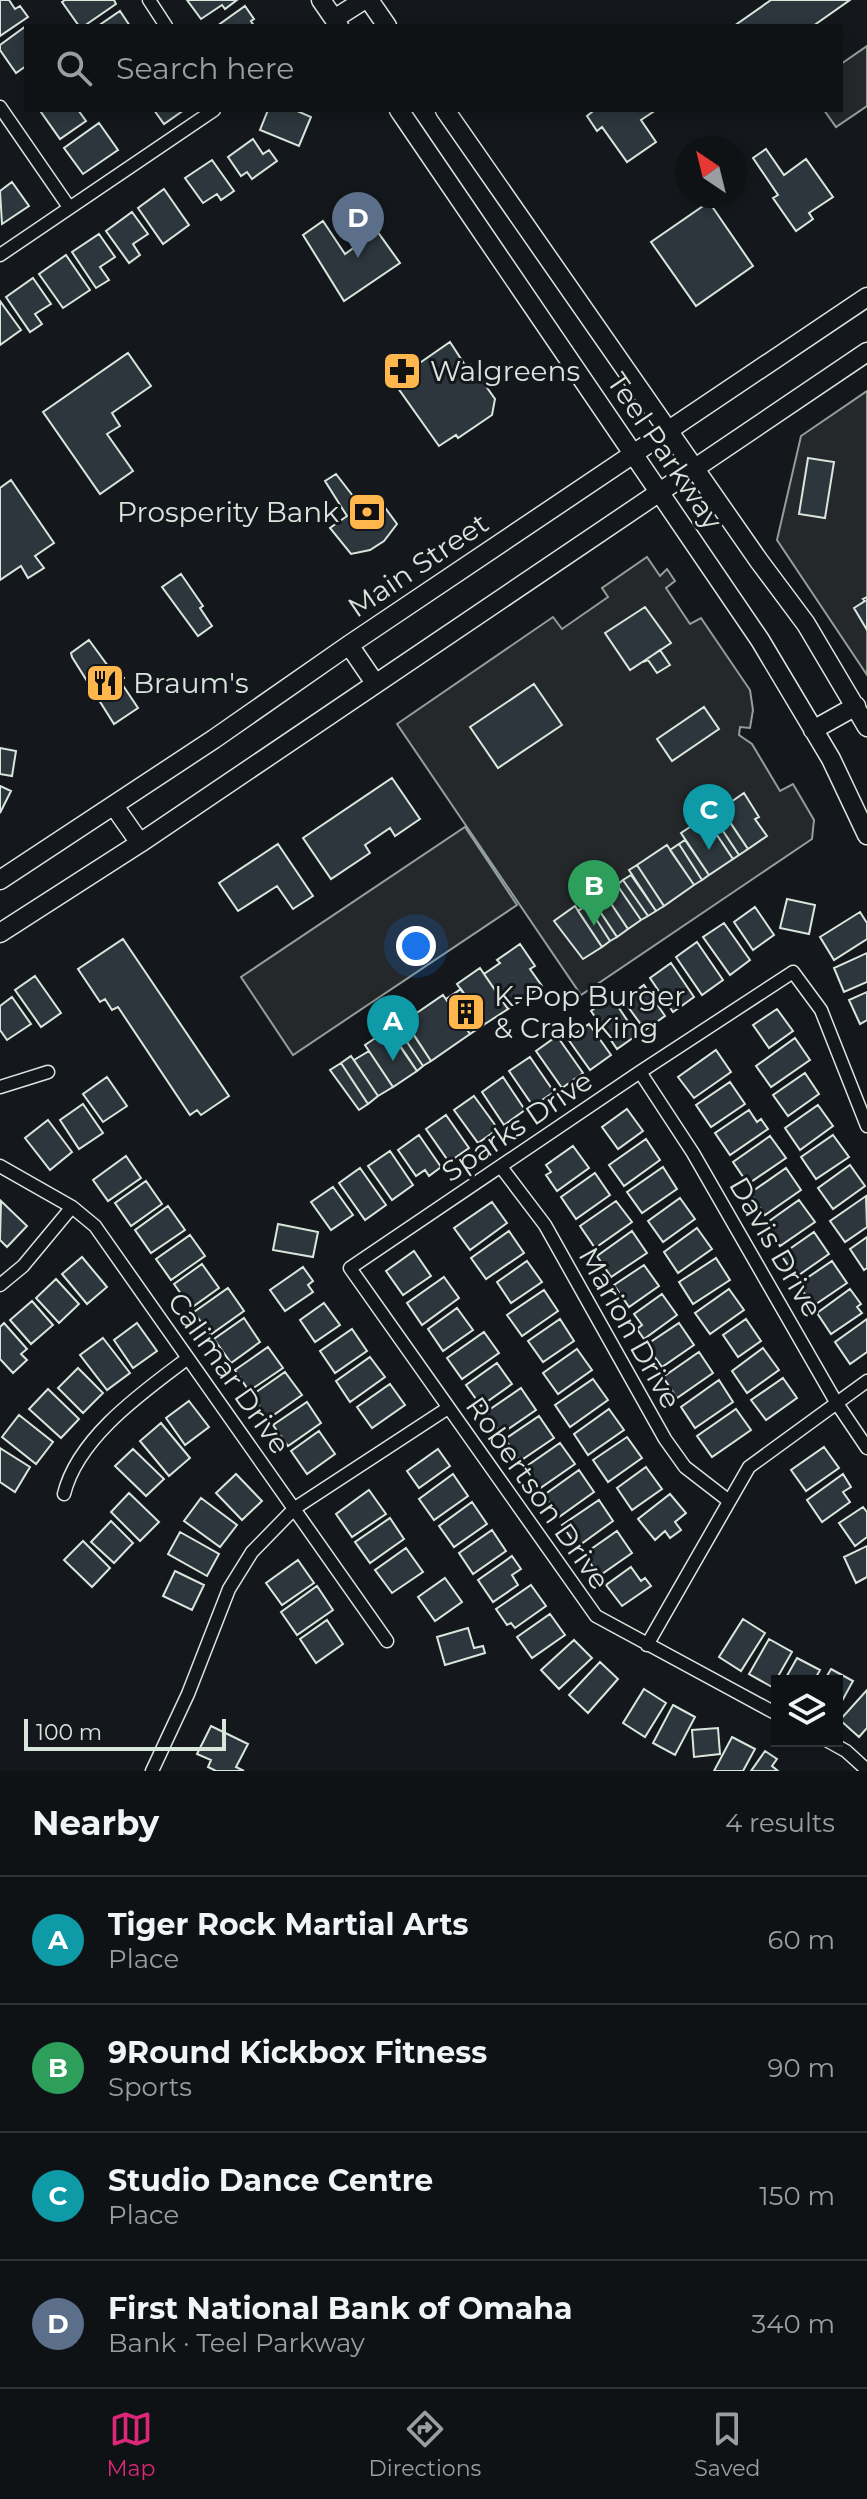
<!DOCTYPE html>
<meta charset="utf-8">
<style>
:root{--surface:#0f1215;--page:#181b1e;--text:#f1f3f6;--muted:#9b9ea0;--line:#2f3234;--accent:#db2777}
body{margin:0;font-family:Montserrat,sans-serif;background:var(--page);color:var(--text)}
.controls{position:absolute;right:24px;bottom:24px;display:grid;overflow:hidden;border-radius:0px;box-shadow:0 4px 12px #0003}
.controls button{width:72px;height:72px;display:grid;place-items:center;padding:0;border:0;border-bottom:2px solid var(--line);background:var(--surface);color:var(--text);font:40px sans-serif}
.compass{position:absolute;left:675px;top:136px;width:72px;height:72px;border-radius:50%;background:var(--surface);box-shadow:0 4px 12px #0003;rotate:325deg}
.scale{position:absolute;left:24px;bottom:20px;width:202px;box-sizing:border-box;padding-left:8px;border:4px solid #d8e6dc;border-top:0;font-size:22px;line-height:28px;white-space:nowrap;color:#d8e6dc;-webkit-text-stroke:6px #14181c;paint-order:stroke}
.you{position:absolute;left:416px;top:946px;width:28px;height:28px;margin:-20px;border:6px solid #fff;border-radius:50%;background:#1a73e8;box-shadow:0 0 0 12px #1a73e833}
.badge{display:grid;place-items:center;width:52px;height:52px;border-radius:50%;background:var(--accent);color:#fff;font-size:26px;font-weight:700}
.pin{position:absolute;translate:-50% -66px;filter:drop-shadow(0 2px 4px #0008)}
.pin::after{content:'';position:absolute;top:42px;width:28px;height:24px;background:inherit;clip-path:polygon(0 0,100% 0,50% 100%)}
.list{margin:0;padding:0;list-style:none}
h2{display:flex;justify-content:space-between;align-items:center;height:104px;margin:0;padding:0 32px;font-size:34px}
h2 small{font-size:26px;font-weight:400;color:var(--muted)}
.list li{display:grid;grid-template-columns:52px 1fr auto;gap:24px;align-items:center;box-sizing:border-box;height:128px;padding:0 32px;border-top:2px solid var(--line)}
.list b{display:block;font-size:30px;white-space:nowrap}
.list p{margin:0;font-size:26px;white-space:nowrap;color:var(--muted)}
.list em{font-size:26px;font-style:normal;color:var(--muted)}
.icon{flex:none;width:44px;height:44px;fill:none;stroke:currentColor;stroke-width:2;stroke-linecap:round;stroke-linejoin:round}
.map{position:relative;flex:none;width:867px;height:1771px;overflow:hidden}
.search{position:absolute;background:var(--surface);box-shadow:0 4px 12px #0003;left:24px;right:24px;top:24px;height:88px;display:flex;align-items:center;gap:20px;box-sizing:border-box;padding:0 28px;border-radius:0px;color:var(--muted);font-size:30px}
.sheet{height:616px;background:var(--surface)}
nav{display:flex;justify-content:space-around;align-items:center;box-sizing:border-box;height:112px;border-top:2px solid var(--line);background:var(--surface);font-size:22px;color:var(--muted)}
nav a{display:grid;justify-items:center;gap:4px}
nav .on{color:var(--accent)}
.map>svg:first-child{display:block}
</style>
<div class="map">
<svg width="867" height="1771" viewBox="0 0 867 1771">
<rect width="100%" height="100%" fill="#14181c"/>
<path fill="#24282b" stroke="#939e99" stroke-width="2" d="M867,46V106L836,127L824,110H841V64Z
M867,391V675L777,540L801,436Z
M647,557L660,576L667,569L675,581L666,588L690,624L701,618L750,690L753,710L750,728L740,727L739,735L752,744L780,791L793,784L814,820L812,839L581,995L397,724L553,617L562,629L608,597L602,588Z
M465,827L517,905L293,1055L241,977Z"/>
<path fill="#2c363c" stroke="#d8e6dc" stroke-width="2" d="M0,0H9L15,9L20,6L28,17L0,36Z
M65,0H114L116,4L84,26H79L62,2Z
M187,0H237L225,9L222,5L201,19Z
M771,0H850L813,26H734Z
M245,6L254,19L251,21L254,26H217Z
M120,11L130,26H98Z
M26,26V66L16,73L0,50V45Z
M45,110H78L86,121L60,139L41,112Z
M154,110H184L164,124Z
M268,110H295L311,117L299,146L260,130Z
M591,110H656L641,120L656,142L627,162L602,127L597,131L587,116L592,112Z
M99,123L118,150L83,174L64,148Z
M253,139L263,154L269,150L277,161L252,179L247,172L241,176L228,157Z
M766,149L784,175L806,159L833,197L809,213L813,219L796,231L773,198L778,195L753,158Z
M212,160L234,191L221,200L217,194L203,203L185,178Z
M12,182L29,206L2,224L0,191Z
M164,189L189,225L163,244L138,208Z
M709,202L753,266L696,306L651,242Z
M132,212L148,234L133,244L140,255L129,263L106,231Z
M323,221L345,254L377,231L400,263L344,301L303,235Z
M99,234L115,257L100,267L109,280L96,288L72,252Z
M66,255L90,290L63,308L39,274Z
M33,278L51,304L35,314L42,324L30,332L6,297Z
M0,301L21,330L0,345Z
M450,342L467,368L471,365L495,399L492,415L458,438L456,435L439,446L393,381L397,379L391,369L404,360L411,369Z
M128,353L151,386L112,413L120,426L107,434L133,471L100,494L43,412Z
M808,458L834,462L825,518L799,514Z
M336,474L363,509L378,498L397,524L384,541L370,550L351,554L330,528L347,516L325,481Z
M11,480L54,543L35,556L44,568L28,578L21,566L0,580V488Z
M181,574L203,606L200,608L212,626L198,636L162,587Z
M867,597V630L854,608L865,601L863,599Z
M645,607L671,643L630,670L605,633Z
M89,640L111,670L116,666L124,678L120,681L138,708L114,724L72,657L71,653Z
M660,650L670,665L657,673L648,660L643,662Z
M534,684L562,725L498,768L470,727Z
M704,707L719,729L672,761L657,739Z
M0,748L16,751L12,776L0,774Z
M392,778L420,819L395,836L390,828L365,845L370,853L331,879L303,838Z
M0,786L11,791L0,813Z
M744,793L759,817L755,819L767,836L748,849L721,809Z
M724,813L748,849L739,855L715,819Z
M705,817L733,859L709,875L681,833Z
M715,819L739,855L733,859L709,823Z
M685,840L709,875L702,880L679,844Z
M278,844L313,896L293,909L277,886L238,911L219,883Z
M679,844L702,880L694,885L670,850Z
M667,845L694,885L664,906L637,865Z
M637,865L664,906L656,911L629,870Z
M631,875L656,911L648,916L623,880Z
M613,879L641,920L628,929L600,887Z
M623,880L648,916L641,920L617,885Z
M600,887L628,929L617,937L589,895Z
M787,899L815,905L809,934L780,928Z
M593,901L617,937L610,941L587,905Z
M587,905L610,941L602,947L578,911Z
M575,906L602,947L583,959L554,921Z
M755,907L774,935L753,950L734,922Z
M860,912L867,923V939L834,960L820,937Z
M724,923L750,960L730,975L703,937Z
M123,939L229,1096L201,1115L197,1110L190,1115L118,1007L112,1010L105,999L100,1002L78,969Z
M697,942L723,980L702,995L676,957Z
M520,944L535,966L530,969L542,986L508,1009L484,974L500,963L497,960Z
M867,953V982L844,992L834,968Z
M671,963L694,997L673,1012L650,978Z
M480,968L508,1009L485,1024L457,984Z
M35,976L61,1013L41,1027L15,990Z
M644,985L665,1016L645,1030L623,1000Z
M461,989L485,1024L470,1034L446,999Z
M867,992V1020L860,1024L849,1000Z
M443,995L470,1034L431,1061L405,1021Z
M611,996L637,1035L617,1049L591,1011Z
M12,997L31,1024L7,1040L0,1030V1006Z
M777,1009L793,1031L769,1048L753,1025Z
M589,1024L611,1055L590,1070L568,1039Z
M407,1025L431,1061L423,1066L399,1030Z
M389,1029L417,1071L393,1087L365,1045Z
M399,1030L423,1066L417,1071L392,1035Z
M557,1036L583,1073L562,1088L536,1051Z
M795,1038L810,1060L771,1087L756,1066Z
M716,1050L731,1072L694,1098L678,1077Z
M369,1051L393,1087L378,1096L354,1060Z
M351,1056L378,1096L368,1104L341,1063Z
M530,1057L554,1092L533,1106L509,1071Z
M341,1063L368,1104L359,1110L330,1070Z
M805,1073L819,1094L788,1116L773,1095Z
M107,1077L127,1106L103,1122L83,1094Z
M503,1077L525,1110L504,1125L482,1092Z
M730,1082L745,1104L711,1127L696,1105Z
M474,1096L498,1129L478,1143L454,1110Z
M83,1104L103,1133L79,1149L60,1120Z
M818,1105L833,1126L800,1150L785,1128Z
M627,1109L643,1131L618,1149L602,1127Z
M749,1110L757,1122L761,1119L768,1129L730,1155L715,1133Z
M446,1115L469,1148L449,1162L426,1129Z
M48,1120L72,1152L50,1170L25,1138Z
M419,1135L441,1167L429,1176L425,1170L416,1176L398,1150Z
M833,1135L849,1157L816,1179L801,1157Z
M770,1136L786,1158L748,1184L733,1162Z
M646,1139L660,1160L624,1186L609,1165Z
M573,1146L589,1168L557,1191L546,1175L551,1172L546,1165Z
M390,1151L413,1185L392,1200L368,1166Z
M126,1156L141,1178L108,1201L93,1180Z
M850,1165L865,1186L833,1209L818,1188Z
M663,1167L677,1189L642,1213L627,1192Z
M360,1168L386,1205L365,1220L339,1183Z
M786,1168L801,1190L765,1215L750,1193Z
M595,1173L610,1195L576,1219L561,1197Z
M146,1181L162,1204L131,1226L115,1203Z
M333,1187L353,1215L331,1230L311,1202Z
M866,1196L867,1227L845,1242L830,1221Z
M680,1198L695,1219L663,1242L648,1221Z
M799,1200L815,1222L780,1246L765,1224Z
M1,1201L27,1226L7,1247L0,1240Z
M616,1201L632,1222L595,1248L580,1226Z
M492,1202L507,1223L470,1250L454,1228Z
M168,1206L185,1230L151,1253L135,1230Z
M278,1224L318,1232L313,1257L273,1250Z
M697,1228L712,1249L678,1273L664,1252Z
M509,1231L524,1253L486,1279L471,1258Z
M632,1231L647,1253L611,1277L597,1256Z
M814,1232L829,1254L796,1277L781,1255Z
M190,1235L205,1256L171,1280L156,1259Z
M867,1237V1268L864,1270L850,1249Z
M414,1251L431,1276L403,1295L386,1271Z
M82,1257L107,1287L87,1304L62,1274Z
M716,1258L730,1280L693,1304L679,1282Z
M527,1261L542,1282L511,1303L497,1282Z
M832,1261L847,1283L813,1306L798,1284Z
M202,1264L219,1288L191,1308L174,1284Z
M644,1265L659,1286L629,1307L614,1285Z
M303,1267L313,1281L308,1285L313,1292L285,1311L270,1290Z
M444,1277L459,1298L422,1325L407,1303Z
M56,1279L79,1304L59,1323L36,1298Z
M228,1288L244,1311L210,1335L194,1312Z
M729,1289L744,1310L710,1334L695,1313Z
M850,1289L861,1304L857,1307L862,1313L831,1334L817,1313Z
M544,1290L558,1311L522,1336L507,1315Z
M662,1294L677,1315L644,1339L637,1329L642,1325L634,1314Z
M32,1301L53,1325L31,1344L10,1320Z
M324,1303L340,1325L315,1342L300,1320Z
M457,1308L473,1330L443,1351L428,1329Z
M244,1318L260,1342L231,1363L214,1339Z
M560,1319L574,1341L543,1362L528,1341Z
M746,1319L761,1341L738,1357L723,1335Z
M867,1319V1352L850,1364L835,1342Z
M4,1323L27,1349L21,1354L27,1360L13,1373L0,1359V1327Z
M137,1323L157,1351L133,1368L114,1340Z
M679,1323L694,1345L662,1367L646,1345Z
M352,1329L367,1351L335,1373L320,1351Z
M484,1332L499,1353L462,1379L447,1358Z
M103,1338L130,1373L107,1390L80,1355Z
M268,1347L283,1368L249,1391L235,1370Z
M763,1348L779,1370L747,1393L732,1371Z
M577,1349L592,1370L558,1394L543,1373Z
M699,1352L713,1373L677,1398L663,1377Z
M370,1357L385,1377L350,1402L336,1381Z
M497,1363L512,1384L481,1406L466,1385Z
M78,1368L103,1393L83,1413L58,1388Z
M285,1372L302,1395L268,1419L252,1395Z
M783,1378L797,1398L766,1420L751,1400Z
M593,1379L608,1400L570,1427L555,1405Z
M719,1380L733,1402L695,1428L681,1407Z
M390,1384L405,1405L372,1428L357,1407Z
M521,1388L536,1410L501,1434L486,1412Z
M48,1389L79,1419L61,1438L29,1409Z
M189,1401L209,1427L185,1445L166,1418Z
M307,1402L321,1423L288,1446L273,1425Z
M609,1409L624,1430L588,1455L574,1434Z
M736,1409L751,1430L712,1457L697,1436Z
M19,1415L53,1442L36,1464L2,1437Z
M539,1416L554,1438L520,1461L505,1439Z
M161,1423L190,1458L169,1476L140,1441Z
M319,1431L335,1454L307,1474L291,1451Z
M627,1437L642,1458L608,1482L593,1460Z
M560,1443L575,1464L539,1489L524,1468Z
M824,1447L839,1468L806,1491L791,1470Z
M0,1448L30,1467L15,1492L0,1482Z
M133,1449L164,1479L146,1496L115,1466Z
M438,1449L450,1466L419,1488L407,1471Z
M646,1467L662,1489L632,1510L617,1488Z
M579,1470L594,1492L559,1517L544,1495Z
M236,1474L262,1501L242,1520L216,1493Z
M453,1474L468,1496L434,1520L419,1499Z
M843,1474L851,1487L843,1492L850,1502L822,1522L807,1500Z
M369,1490L386,1514L352,1537L336,1514Z
M129,1493L159,1522L140,1541L111,1512Z
M670,1494L686,1513L675,1522L681,1530L670,1538L665,1531L655,1540L638,1519Z
M201,1498L237,1525L220,1547L184,1521Z
M599,1500L613,1521L577,1547L562,1525Z
M472,1502L487,1524L454,1547L439,1526Z
M863,1507L867,1512V1537L855,1546L839,1523Z
M390,1518L404,1539L370,1563L355,1542Z
M111,1521L133,1543L114,1563L91,1542Z
M492,1530L506,1551L473,1574L459,1553Z
M617,1531L632,1553L599,1576L584,1554Z
M180,1532L219,1554L207,1576L168,1554Z
M83,1541L110,1568L92,1587L64,1560Z
M867,1546V1577L856,1583L844,1557Z
M406,1548L423,1572L392,1593L375,1570Z
M512,1556L521,1569L512,1575L518,1585L493,1602L478,1580Z
M298,1560L314,1583L282,1605L266,1583Z
M631,1567L641,1581L645,1578L651,1586L622,1606L606,1585Z
M175,1571L204,1585L192,1610L163,1596Z
M445,1578L462,1602L435,1621L418,1597Z
M531,1585L546,1606L515,1628L511,1623L507,1625L496,1609Z
M317,1586L333,1610L297,1635L281,1612Z
M550,1614L565,1635L532,1658L517,1637Z
M743,1619L765,1633L741,1671L719,1657Z
M327,1620L343,1644L316,1663L300,1639Z
M468,1628L474,1648L483,1646L485,1653L445,1665L437,1637Z
M769,1639L792,1652L772,1687L749,1674Z
M574,1640L592,1658L559,1689L541,1670Z
M797,1658L820,1670L814,1681H784Z
M600,1662L618,1679L588,1713L569,1695Z
M831,1669L853,1681L837,1710V1681H824Z
M644,1689L666,1703L645,1737L623,1723Z
M867,1690V1728L859,1737L840,1720Z
M673,1705L695,1717L675,1755L653,1743Z
M211,1726L248,1744L236,1767L244,1771H216L208,1767L211,1760L197,1754Z
M718,1728L720,1754L694,1757L692,1730Z
M732,1737L755,1749L743,1771H714Z
M765,1751L777,1759L772,1766L778,1771H751Z"/>
<g fill="none" stroke-linecap="round" stroke-linejoin="round">
<defs>
<path id="minor" d="M149,0L166,26
M0,107L69,207
M0,255L214,110
M640,1072L693,1153L836,1402L867,1448
M0,1087L48,1072
M0,1166L72,1207L95,1226L387,1641
M501,1167L545,1225L665,1439L685,1467L729,1501
M0,1285L23,1266L72,1207
M64,1494C78,1437 143,1392 188,1358
M647,1645L749,1467L867,1381
M777,1714L596,1616L350,1268L640,1072L793,972L821,1010L867,1126
M828,1741L846,1751L867,1770
M152,1771L188,1694L229,1589L252,1552L295,1508L448,1408"/>
<path id="secondary" d="M321,0L339,26
M369,0L387,26
M334,19L364,0
M399,110L760,640L831,759L867,835
M445,110L759,561L806,624L867,727
M349,645L375,683
M813,730L856,706
M114,806L140,843
M0,880L214,739L349,645L867,297
M0,933L140,843L867,352"/>
</defs>
<use href="#minor" stroke="#d8e6dc" stroke-width="15"/>
<use href="#secondary" stroke="#d8e6dc" stroke-width="21"/>
<use href="#minor" stroke="#14181c" stroke-width="12"/>
<use href="#secondary" stroke="#14181c" stroke-width="18"/>
</g>
<defs>
<symbol id="pharmacy-square" viewBox="-11 -11 22 22"><rect x="-9" y="-9" width="18" height="18" rx="4" fill="#ffb74d" stroke="#14181c"/><path d="M-2-6h4v4h4v4h-4v4h-4v-4h-4v-4h4Z" fill="#111"/></symbol>
<symbol id="bank-square" viewBox="-11 -11 22 22"><rect x="-9" y="-9" width="18" height="18" rx="4" fill="#ffb74d" stroke="#14181c"/><path d="M-6-4H6V4H-6ZM0-2.3a2.3 2.3 0 1 0 0 4.6a2.3 2.3 0 1 0 0-4.6Z" fill="#111"/></symbol>
<symbol id="restaurant-square" viewBox="-11 -11 22 22"><rect x="-9" y="-9" width="18" height="18" rx="4" fill="#ffb74d" stroke="#14181c"/><path d="M-5-6h1v4h1v-4h1v4h1v-4h1v5L-1.5 .5V6h-2V.5L-5-1ZM5-6V6H3V1.5H1.5Q1.5-4 5-6Z" fill="#111"/></symbol>
<symbol id="building-square" viewBox="-11 -11 22 22"><rect x="-9" y="-9" width="18" height="18" rx="4" fill="#ffb74d" stroke="#14181c"/><path d="M-4-6H4V6H1V3H-1V6H-4ZM-2.5-4.3h1.7v1.8h-1.7ZM.8-4.3h1.7v1.8H.8ZM-2.5-1h1.7V.8h-1.7ZM.8-1h1.7V.8H.8Z" fill="#111"/></symbol>
</defs>
<g fill-rule="evenodd">
<use href="#pharmacy-square" x="380" y="349" width="44" height="44"/>
<use href="#bank-square" x="345" y="490" width="44" height="44"/>
<use href="#restaurant-square" x="83" y="661" width="44" height="44"/>
<use href="#building-square" x="444" y="990" width="44" height="44"/>
</g>
<g text-anchor="middle" stroke-width="6" stroke-linejoin="round" paint-order="stroke">
<g font-size="28" fill="#d8e6dc" stroke="#14181c" text-anchor="start">
<text x="430" y="381">Walgreens</text>
<text x="339" y="522" text-anchor="end">Prosperity Bank</text>
<text x="133" y="693">Braum's</text>
<text x="494" y="1006">K-Pop Burger<tspan x="494" dy="32">&amp; Crab King</tspan></text>
</g>
<g font-size="28" fill="#d8e6dc" stroke="#14181c">
<text transform="translate(665 451) rotate(56)" y="10">Teel Parkway</text>
<text transform="translate(418 565) rotate(-34)" y="10">Main Street</text>
<text transform="translate(517 1126) rotate(-34)" y="10">Sparks Drive</text>
<text transform="translate(776 1247) rotate(60)" y="10">Davis Drive</text>
<text transform="translate(630 1328) rotate(61)" y="10">Marion Drive</text>
<text transform="translate(229 1373) rotate(55)" y="10">Calimar Drive</text>
<text transform="translate(538 1493) rotate(55)" y="10">Robertson Drive</text>
</g>
</g>
</svg>
<div class="controls">
<button><svg class="icon" aria-label="layers" viewBox="0 0 24 24"><path d="M12 4l9 5-9 5-9-5zM3 14l9 5 9-5"/></svg></button>
</div>
<svg class="compass" viewBox="-18 -18 36 36"><path d="M0-13l5 13h-10z" fill="#e53935"/><path d="M0 13l5-13h-10z" fill="#9b9ea0"/></svg>
<div class="scale">100 m</div>
<div class="you"></div>
<div class="pin badge" style="left:393px;top:1061px;background:#0f9aa8">A</div>
<div class="pin badge" style="left:594px;top:926px;background:#2e9e5b">B</div>
<div class="pin badge" style="left:709px;top:850px;background:#0f9aa8">C</div>
<div class="pin badge" style="left:358px;top:258px;background:#5c6f8a">D</div>
<div class="search"><svg class="icon" aria-label="search" viewBox="0 0 24 24"><circle cx="10" cy="10" r="6"/><path d="M15 15l6 6"/></svg>Search here</div>
</div>
<section class="sheet">
<h2>Nearby<small>4 results</small></h2>
<ul class="list">
<li><span class="badge" style="background:#0f9aa8">A</span><div><b>Tiger Rock Martial Arts</b><p>Place</p></div><em>60 m</em></li>
<li><span class="badge" style="background:#2e9e5b">B</span><div><b>9Round Kickbox Fitness</b><p>Sports</p></div><em>90 m</em></li>
<li><span class="badge" style="background:#0f9aa8">C</span><div><b>Studio Dance Centre</b><p>Place</p></div><em>150 m</em></li>
<li><span class="badge" style="background:#5c6f8a">D</span><div><b>First National Bank of Omaha</b><p>Bank · Teel Parkway</p></div><em>340 m</em></li>
</ul>
</section>
<nav>
<a class="on"><svg class="icon" aria-label="map" viewBox="0 0 24 24"><path d="M3 6l6-2 6 2 6-2v14l-6 2-6-2-6 2zM9 4v14M15 6v14"/></svg>Map</a>
<a><svg class="icon" aria-label="directions" viewBox="0 0 24 24"><path d="M12 3l9 9-9 9-9-9zM9 14v-3h6M13 9l2 2-2 2"/></svg>Directions</a>
<a><svg class="icon" aria-label="saved" viewBox="0 0 24 24"><path d="M7 4h10v16l-5-4-5 4z"/></svg>Saved</a>
</nav>
